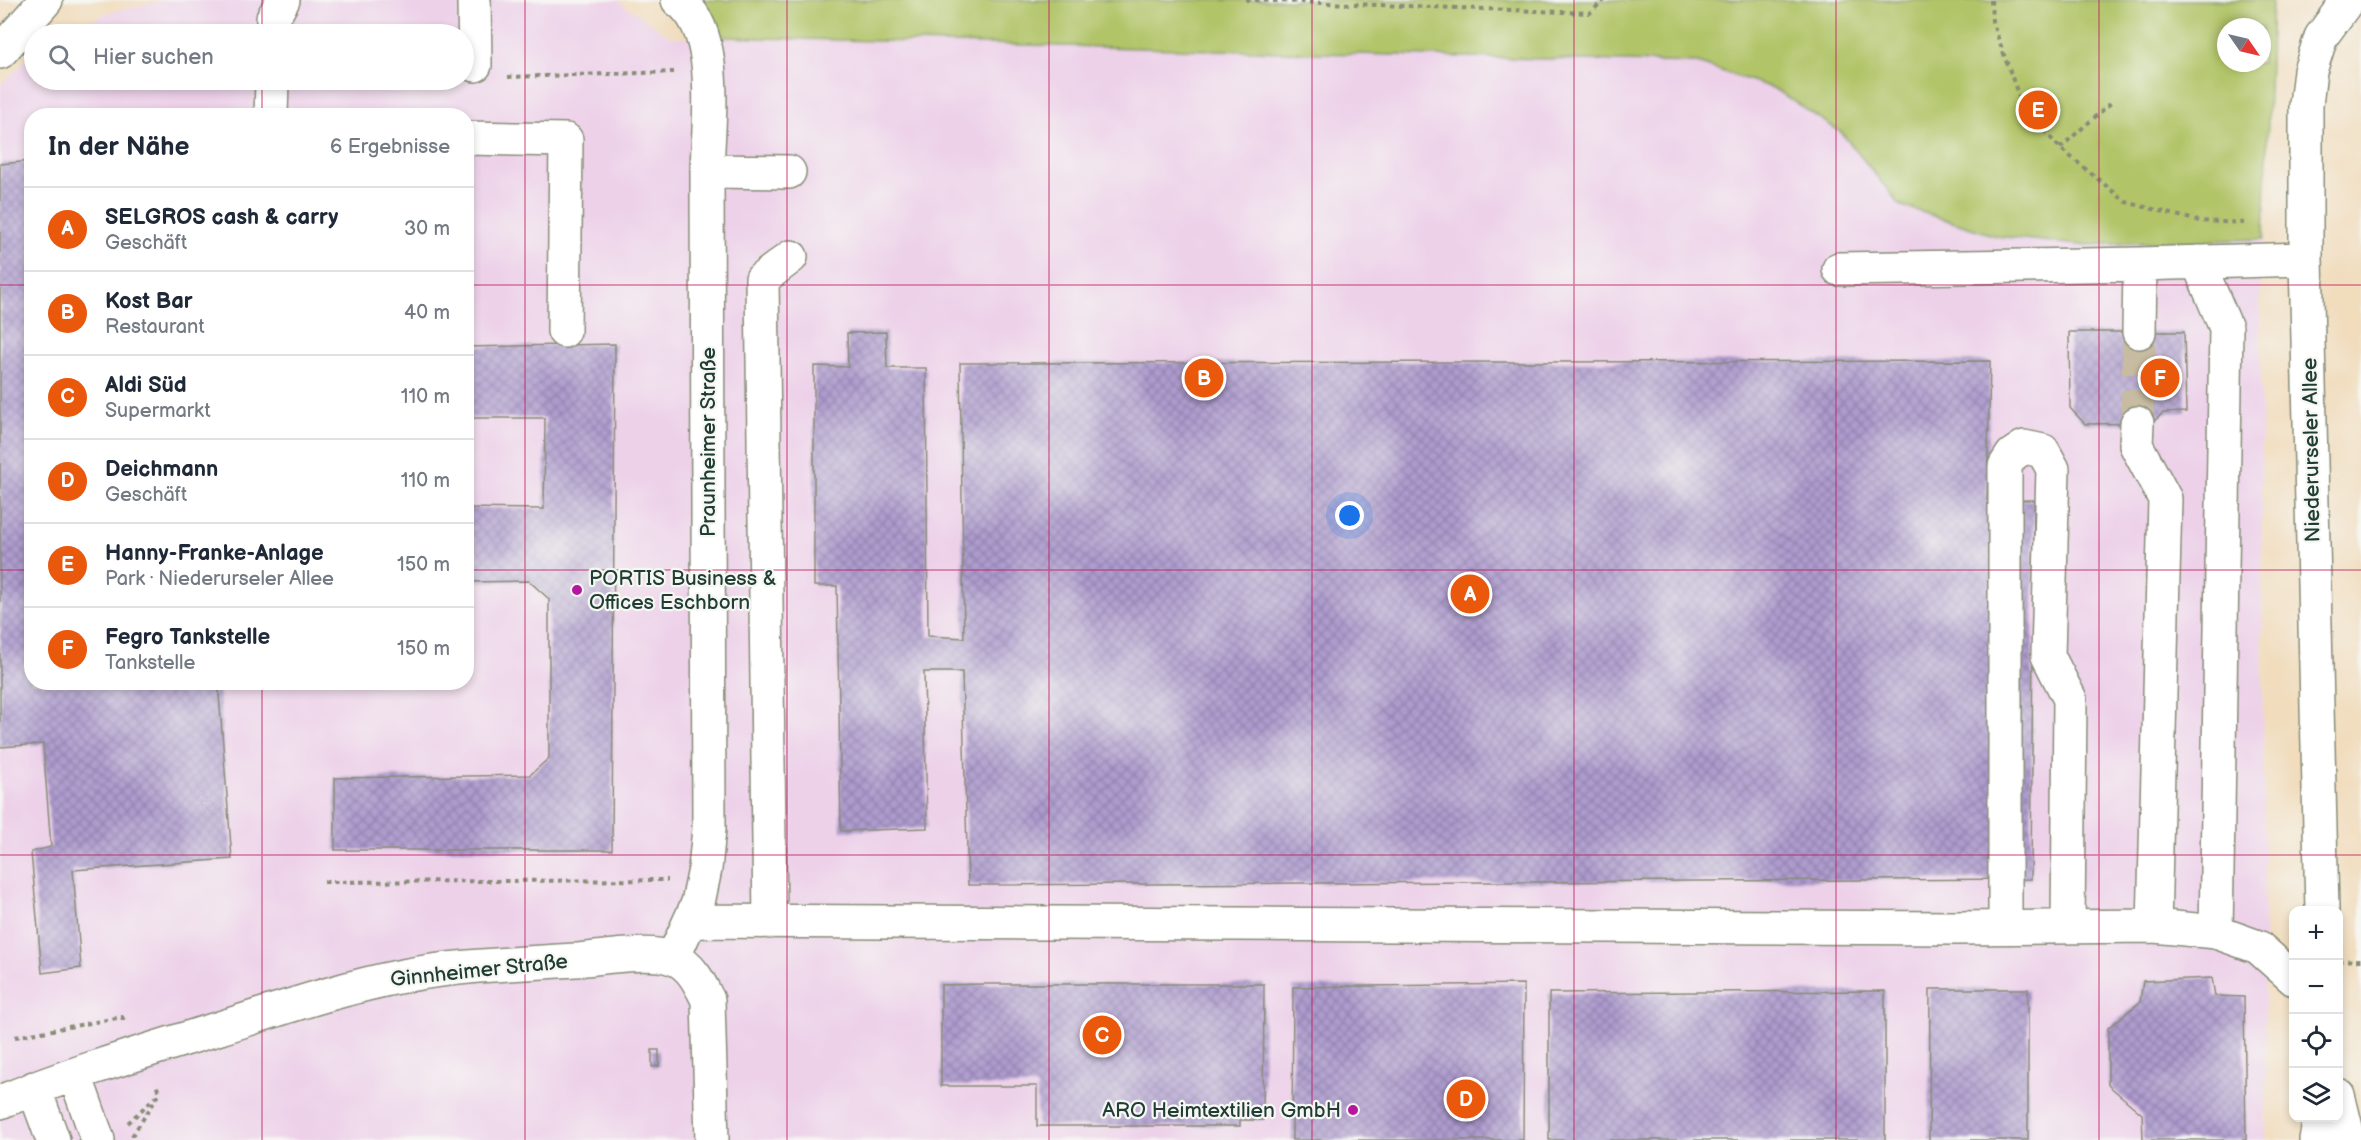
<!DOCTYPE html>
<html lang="de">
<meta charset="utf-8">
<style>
:root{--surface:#fff;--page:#f2f2f3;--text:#1f2937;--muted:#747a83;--line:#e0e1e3;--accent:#ea580c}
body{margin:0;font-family:"Balsamiq Sans",sans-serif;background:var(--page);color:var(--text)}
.controls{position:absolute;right:18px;bottom:18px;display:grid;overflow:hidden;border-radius:12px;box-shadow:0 3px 9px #0003}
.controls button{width:54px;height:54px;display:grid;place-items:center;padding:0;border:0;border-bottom:2px solid var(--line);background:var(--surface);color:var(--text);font:30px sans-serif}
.compass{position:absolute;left:2217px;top:18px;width:54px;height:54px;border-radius:50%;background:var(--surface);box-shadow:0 3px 9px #0003;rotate:124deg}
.you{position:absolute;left:1350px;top:516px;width:21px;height:21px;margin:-15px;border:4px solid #fff;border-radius:50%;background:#1a73e8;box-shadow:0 0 0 9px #1a73e833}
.badge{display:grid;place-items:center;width:39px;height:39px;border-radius:50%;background:var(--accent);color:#fff;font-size:20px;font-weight:700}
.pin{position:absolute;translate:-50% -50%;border:3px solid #fff;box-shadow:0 2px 6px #0006}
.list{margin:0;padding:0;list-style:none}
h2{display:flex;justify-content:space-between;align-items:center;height:78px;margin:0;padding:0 24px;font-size:26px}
h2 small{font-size:20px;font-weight:400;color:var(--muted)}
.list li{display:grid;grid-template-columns:39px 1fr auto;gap:18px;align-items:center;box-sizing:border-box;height:84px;padding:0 24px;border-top:2px solid var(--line)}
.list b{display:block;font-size:22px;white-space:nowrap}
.list p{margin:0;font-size:20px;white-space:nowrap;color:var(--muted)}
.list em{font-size:20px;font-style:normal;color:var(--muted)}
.icon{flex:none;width:33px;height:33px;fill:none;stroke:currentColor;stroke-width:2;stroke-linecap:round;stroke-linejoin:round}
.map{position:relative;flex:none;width:2361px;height:1140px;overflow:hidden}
.search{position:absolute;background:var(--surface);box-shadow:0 3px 9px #0003;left:24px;top:24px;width:450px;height:66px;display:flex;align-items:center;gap:15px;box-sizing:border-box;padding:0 21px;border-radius:33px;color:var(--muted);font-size:22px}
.panel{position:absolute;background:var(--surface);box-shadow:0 3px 9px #0003;left:24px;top:108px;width:450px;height:582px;border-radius:24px}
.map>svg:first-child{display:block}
</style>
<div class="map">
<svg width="2361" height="1140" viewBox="0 0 2361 1140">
<defs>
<pattern id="building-cross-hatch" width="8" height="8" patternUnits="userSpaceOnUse" patternTransform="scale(1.5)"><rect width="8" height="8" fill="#af9ccf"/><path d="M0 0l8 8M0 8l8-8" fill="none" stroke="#8e80a9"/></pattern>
</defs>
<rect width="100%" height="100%" fill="#f6f6f2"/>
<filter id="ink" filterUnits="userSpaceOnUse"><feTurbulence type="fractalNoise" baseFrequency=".0167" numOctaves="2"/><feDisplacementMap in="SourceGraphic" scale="12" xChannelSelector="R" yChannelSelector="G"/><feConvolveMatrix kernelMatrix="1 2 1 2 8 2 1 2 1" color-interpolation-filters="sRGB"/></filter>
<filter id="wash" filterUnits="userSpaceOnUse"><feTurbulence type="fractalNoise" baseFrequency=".008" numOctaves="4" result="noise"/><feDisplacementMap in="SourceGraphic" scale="24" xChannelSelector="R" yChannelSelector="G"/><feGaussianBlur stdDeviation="1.35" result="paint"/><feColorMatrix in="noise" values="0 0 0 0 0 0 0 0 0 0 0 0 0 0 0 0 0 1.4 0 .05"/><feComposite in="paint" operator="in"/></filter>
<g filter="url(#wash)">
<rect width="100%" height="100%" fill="#f1dcbc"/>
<path fill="#edd1e9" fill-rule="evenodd" d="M166,0H617L671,37L1697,63L1773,88L1841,132L1900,205L1996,236L2079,245L2264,239L2260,274L2266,1140H0V85L34,53V80H464V34H68L106,13ZM32,116H466V682H32Z"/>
<path fill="#b1c468" stroke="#68804e" stroke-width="1.5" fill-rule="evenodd" d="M703,0H2272L2264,239L2079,245L1996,236L1900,205L1841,132L1773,88L1697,63L724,37ZM2226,27H2262V63H2226Z"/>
<g id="blocks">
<path fill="url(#building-cross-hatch)" d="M32,161V682H218L232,859L73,870L81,968L42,973L31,852L51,847L43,744L0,747V164Z
M886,332L887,368H926L928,636L964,638L960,363L1990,361L1987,500H2034L2031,879L968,885L962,672H924L927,828L841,831L837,586H814V366L848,367L847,333Z
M2069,332H2184L2186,412L2163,413L2152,423L2085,424L2070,408Z
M615,344L612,850H335V778L530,775L549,758V599L529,581L466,582V508L544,509L545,418H466V347Z
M2212,978L2215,996L2244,997L2246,1140H2143L2142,1114L2108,1085V1028L2140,1002L2143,981Z
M984,984H1264L1263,1120H1240V1126H1037V1086H941V985Z
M1524,984L1523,1140H1292L1293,987Z
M1930,989H2028V1140H1929Z
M1885,991V1140H1549V993Z
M652,1050H659V1066L652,1067Z"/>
</g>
</g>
<g filter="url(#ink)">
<use href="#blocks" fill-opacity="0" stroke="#888c78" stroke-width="1.5"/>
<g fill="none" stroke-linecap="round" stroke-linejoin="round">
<path stroke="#c7bca1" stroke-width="33" stroke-dasharray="33 16" stroke-linecap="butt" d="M2137,423L2139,332"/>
<defs>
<path id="minor" d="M474,0L475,65
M273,34V18L283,0
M271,116L272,80
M466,138L566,140L564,331
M707,171L789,172
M2198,262L2226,328L2216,932
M1839,269L2140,264L2306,259
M2139,332L2140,264
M2137,423L2136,445L2165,499L2154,926
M2322,910L2306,259V105L2310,71L2321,37L2348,0
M692,921L1956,928L2154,926L2216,932L2258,947L2294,979
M770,922L762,279L791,257
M2005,927V466L2012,455L2024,447L2043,451L2053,469L2048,656L2070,699L2068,927
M673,958L698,903L705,869L709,829L707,171C708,123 722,31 678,0
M75,1075L98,1140
M34,1088L53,1140
M2338,1095L2349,1140
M0,1102C71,1073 146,1051 220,1028C280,1009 341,988 403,976C459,965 518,964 575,960C601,958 651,949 675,959C692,966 700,984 708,1000L712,1140
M2316,1140L2320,1118"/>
<path id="highway" d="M0,52L46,0"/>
</defs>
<use href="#minor" stroke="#888c78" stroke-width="36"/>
<use href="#highway" stroke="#888c78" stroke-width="36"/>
<path stroke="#888c78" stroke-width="4" stroke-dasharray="4.5 4.5" stroke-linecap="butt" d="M1246,0L1590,13L1604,0
M1991,0L1992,21L2023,108L2060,148L2126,202L2199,221L2245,223
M508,77L674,72
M2060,148L2113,101
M324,882L668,880
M2338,961L2361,960
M15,1037L122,1017L124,1021
M128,1123L155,1097
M132,1136L160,1093L155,1084"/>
<use href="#minor" stroke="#fff" stroke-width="33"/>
<use href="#highway" stroke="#fff" stroke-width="33"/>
</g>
</g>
<path fill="none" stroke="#c2185b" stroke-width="1.5" stroke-opacity="0.55" d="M262,0V34M525,0V1140M787,0V1140M1049,0V1140M1312,0V1140M1574,0V1140M1836,0V1140M2099,0V1140M262,80V116M0,285H32M466,285H2361M0,570H32M466,570H2361M262,682V1140M0,855H2361"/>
<g fill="#b5179e" stroke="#f6f6f2" stroke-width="2">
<circle cx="577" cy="590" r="6"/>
<circle cx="1353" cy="1110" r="6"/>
</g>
<g text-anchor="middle" stroke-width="4.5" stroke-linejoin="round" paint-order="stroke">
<g font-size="21" fill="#1f3d34" stroke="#f6f6f2">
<text transform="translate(708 442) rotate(-90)" y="7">Praunheimer Straße</text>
<text transform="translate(2311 450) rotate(-91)" y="7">Niederurseler Allee</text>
<text transform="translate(479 970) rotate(-6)" y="7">Ginnheimer Straße</text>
</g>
<g font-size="21" fill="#1f3d34" stroke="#f6f6f2" text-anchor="start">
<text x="589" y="585">PORTIS Business &amp;<tspan x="589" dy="24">Offices Eschborn</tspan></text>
<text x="1341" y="1117" text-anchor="end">ARO Heimtextilien GmbH</text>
</g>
</g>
</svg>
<div class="controls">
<button>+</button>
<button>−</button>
<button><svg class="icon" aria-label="locate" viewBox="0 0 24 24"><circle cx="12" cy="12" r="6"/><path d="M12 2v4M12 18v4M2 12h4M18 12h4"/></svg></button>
<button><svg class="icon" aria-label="layers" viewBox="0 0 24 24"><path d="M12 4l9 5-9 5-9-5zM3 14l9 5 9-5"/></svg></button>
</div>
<svg class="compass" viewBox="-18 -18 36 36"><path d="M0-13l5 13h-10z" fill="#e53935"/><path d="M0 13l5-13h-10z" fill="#747a83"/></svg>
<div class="you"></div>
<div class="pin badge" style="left:1470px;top:594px">A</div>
<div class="pin badge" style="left:1204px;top:378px">B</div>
<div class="pin badge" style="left:1102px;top:1035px">C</div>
<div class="pin badge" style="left:1466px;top:1099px">D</div>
<div class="pin badge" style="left:2038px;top:110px">E</div>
<div class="pin badge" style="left:2160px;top:378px">F</div>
<div class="search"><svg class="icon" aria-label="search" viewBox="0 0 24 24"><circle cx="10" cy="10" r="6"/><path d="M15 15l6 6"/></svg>Hier suchen</div>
<section class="panel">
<h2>In der Nähe<small>6 Ergebnisse</small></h2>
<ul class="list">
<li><span class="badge">A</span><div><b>SELGROS cash &amp; carry</b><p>Geschäft</p></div><em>30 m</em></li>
<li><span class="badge">B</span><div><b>Kost Bar</b><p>Restaurant</p></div><em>40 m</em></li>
<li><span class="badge">C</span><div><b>Aldi Süd</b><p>Supermarkt</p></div><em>110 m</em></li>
<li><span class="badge">D</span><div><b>Deichmann</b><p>Geschäft</p></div><em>110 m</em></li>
<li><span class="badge">E</span><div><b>Hanny-Franke-Anlage</b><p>Park · Niederurseler Allee</p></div><em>150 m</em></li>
<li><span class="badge">F</span><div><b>Fegro Tankstelle</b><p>Tankstelle</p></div><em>150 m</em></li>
</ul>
</section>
</div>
